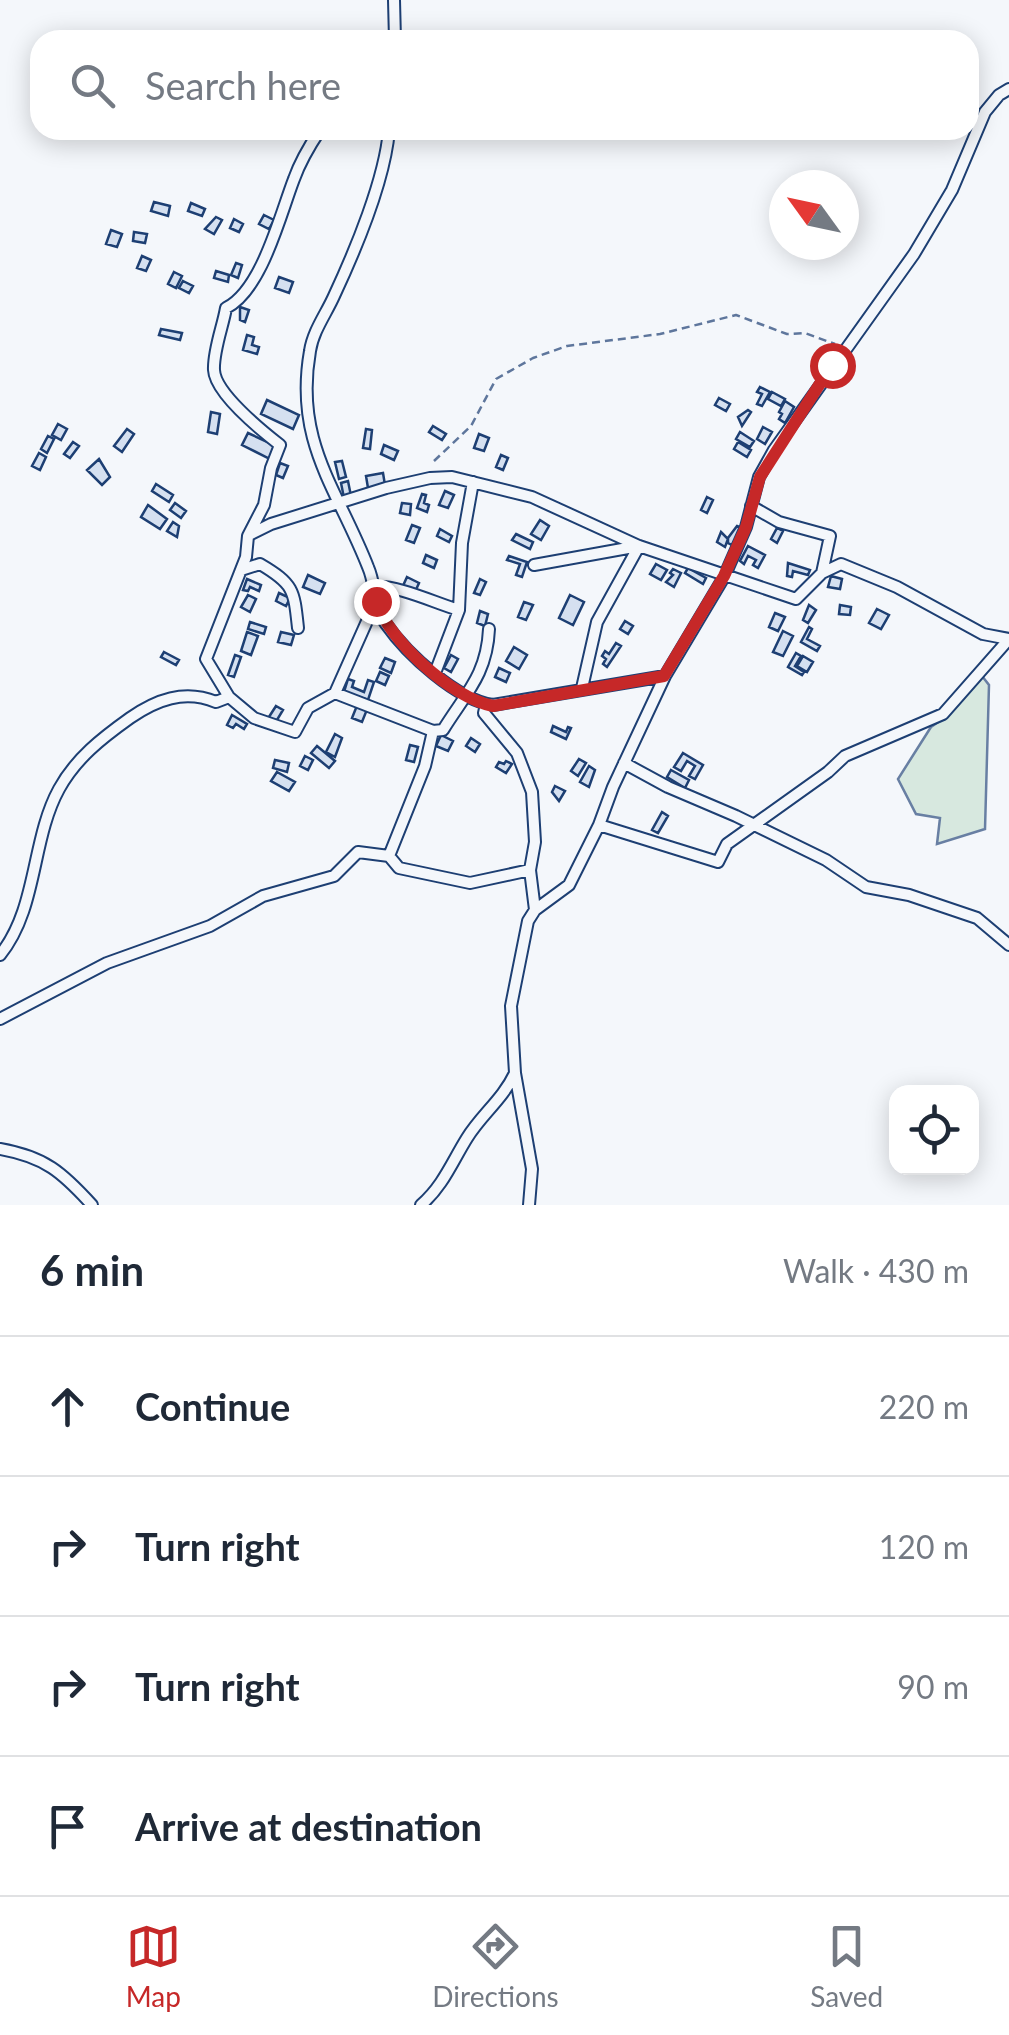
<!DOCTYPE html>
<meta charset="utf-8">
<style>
:root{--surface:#fff;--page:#f2f2f3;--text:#1f2937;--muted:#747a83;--line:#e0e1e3;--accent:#c62828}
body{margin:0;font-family:Lato,sans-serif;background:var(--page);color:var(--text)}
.controls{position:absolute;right:30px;bottom:30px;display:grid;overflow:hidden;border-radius:20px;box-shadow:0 5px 25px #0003}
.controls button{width:90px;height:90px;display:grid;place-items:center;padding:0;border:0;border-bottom:2px solid var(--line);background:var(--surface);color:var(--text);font:50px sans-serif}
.compass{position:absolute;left:769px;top:170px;width:90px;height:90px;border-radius:50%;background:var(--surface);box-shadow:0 5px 25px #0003;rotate:303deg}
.stop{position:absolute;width:30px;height:30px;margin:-22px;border:8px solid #c62828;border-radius:50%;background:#fff}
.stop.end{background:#c62828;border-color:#fff;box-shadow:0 2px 10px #0008}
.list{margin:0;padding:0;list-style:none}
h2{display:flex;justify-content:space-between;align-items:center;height:130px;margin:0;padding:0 40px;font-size:42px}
h2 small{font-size:32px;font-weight:400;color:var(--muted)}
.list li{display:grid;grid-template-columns:65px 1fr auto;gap:30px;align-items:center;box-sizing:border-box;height:140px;padding:0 40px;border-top:2px solid var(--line)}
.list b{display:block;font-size:38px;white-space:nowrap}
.list em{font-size:32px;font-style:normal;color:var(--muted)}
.icon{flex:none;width:55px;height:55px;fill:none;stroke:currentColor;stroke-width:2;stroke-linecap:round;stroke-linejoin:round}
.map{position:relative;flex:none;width:1009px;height:1205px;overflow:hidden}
.search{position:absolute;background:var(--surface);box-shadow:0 5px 25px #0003;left:30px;right:30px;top:30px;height:110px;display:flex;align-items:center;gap:25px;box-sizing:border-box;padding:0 35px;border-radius:30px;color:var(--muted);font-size:38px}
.sheet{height:690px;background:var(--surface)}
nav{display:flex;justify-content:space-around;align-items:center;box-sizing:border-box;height:140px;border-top:2px solid var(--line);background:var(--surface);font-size:28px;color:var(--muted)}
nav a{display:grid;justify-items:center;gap:5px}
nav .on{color:var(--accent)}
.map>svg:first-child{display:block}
</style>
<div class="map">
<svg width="1009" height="1205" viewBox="0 0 1009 1205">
<rect width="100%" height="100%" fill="#f4f7fb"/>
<path fill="#d7e8df" stroke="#687fa3" stroke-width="2.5" d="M982,676L989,685L985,829L937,844L940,818L916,814L898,779L931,727L947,716Z"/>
<path fill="#d5e0f0" stroke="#1d3f73" stroke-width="2.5" d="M154,202L170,206L168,216L151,211Z
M191,203L205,209L202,216L188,211Z
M264,215L274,220L269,229L259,224Z
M216,217L222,220L214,234L205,229Z
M234,219L243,224L239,232L230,228Z
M111,230L122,234L117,247L106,244Z
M134,232L147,234L145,243L133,241Z
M142,256L151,260L146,271L137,268Z
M236,263L242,265L238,278L231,275Z
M216,271L229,275L228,282L214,278Z
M174,272L182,276L176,288L168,284Z
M279,277L293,282L289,293L275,288Z
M183,281L193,286L189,293L179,288Z
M240,307L249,310L245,322L240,320Z
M161,329L182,333L180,340L159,335Z
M247,335L254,337L252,345L259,347L257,354L243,350Z
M760,387L770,392L762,406L757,404L762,394L757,392Z
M772,392L785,399L781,406L768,399Z
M719,398L730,404L726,411L715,405Z
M267,400L299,415L293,429L261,414Z
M785,401L794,407L785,423L779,419L782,414L779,412Z
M748,410L751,412L742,426L738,417Z
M211,412L220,414L217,434L208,432Z
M58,424L67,429L61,440L52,435Z
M433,426L446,434L442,440L429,432Z
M763,427L772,432L765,444L757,439Z
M127,429L134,434L122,452L114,446Z
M366,429L372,430L370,449L363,448Z
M740,432L754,441L750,447L736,439Z
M248,433L276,446L270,459L242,445Z
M479,434L489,438L484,451L474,448Z
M48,436L54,439L47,453L41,449Z
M73,442L79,446L70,458L64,454Z
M738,442L751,450L747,457L734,449Z
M384,445L398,451L394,460L381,454Z
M39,453L46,457L40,470L32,466Z
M501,455L508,458L503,470L496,467Z
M99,459L110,477L102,485L87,470Z
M342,461L346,477L339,479L335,462Z
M280,463L288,466L283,478L276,475Z
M383,473L385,485L368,488L366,476Z
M348,481L351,496L344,498L341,483Z
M156,484L173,495L169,502L152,491Z
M445,491L454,495L448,508L439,505Z
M422,494L426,495L424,503L429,505L427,512L417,508Z
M707,497L713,500L707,513L701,510Z
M175,503L186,511L181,518L170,510Z
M402,503L411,504L410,515L400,513Z
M148,505L167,519L160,529L141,517Z
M540,520L549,526L541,540L531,534Z
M173,522L179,526L177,537L167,531Z
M412,525L420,528L414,543L406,540Z
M737,526L742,528L732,545L728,543V538Z
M777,528L783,531L777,543L771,539Z
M440,529L452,536L449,542L437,536Z
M721,532L728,539L725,547L717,542Z
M516,534L533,542L530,549L512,540Z
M748,546L765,555L758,568L753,565L756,560L748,556L744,564L740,561Z
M426,555L437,560L434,568L423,563Z
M509,556L527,562L522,577L516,575L520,564L507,560Z
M788,563L810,570L808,575L793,571L792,577L787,576Z
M656,564L667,570L661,580L650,574Z
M688,568L706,578L703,584L685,573Z
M673,569L681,573L674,587L666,582L673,575L670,573Z
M308,575L325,583L320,594L303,587Z
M831,576L842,579L840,589L828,587Z
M407,577L419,583L414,594L402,588Z
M247,579L261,585L259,591L250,587L248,591L243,590Z
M480,579L486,582L480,595L474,593Z
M279,593L290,598L286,606L276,601Z
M248,595L256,599L250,612L241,607Z
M570,595L584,602L573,625L559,618Z
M524,602L533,605L526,620L518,617Z
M809,605L816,610L808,623L803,620Z
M840,605L851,607L850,615L839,614Z
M877,609L889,615L881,629L869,623Z
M480,611L488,614L485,626L477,623Z
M775,613L785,617L778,631L769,627Z
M625,621L633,626L628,634L620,629Z
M250,622L266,627L264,634L248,629Z
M809,627L812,629L807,639L820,646L817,651L801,642Z
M783,631L793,636L783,656L773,652Z
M247,632L258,636L251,655L241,651Z
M281,632L294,635L291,645L278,642Z
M616,643L621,646L607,667L603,664L606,659L602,656L605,651L609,654Z
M514,647L527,655L519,669L506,661Z
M164,652L179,660L176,665L161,657Z
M796,653L801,656L795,666L804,672L802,675L788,667Z
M235,655L241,657L234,677L228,675Z
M451,655L458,659L451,672L444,668Z
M803,656L813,662L807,672L797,666Z
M385,658L395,662L391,673L380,668Z
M499,668L510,673L506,682L495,677Z
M380,672L389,676L385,685L376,681Z
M348,679L354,681L352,687L364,692L368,680L374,682L368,700L344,692Z
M358,703L368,707L362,722L352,718Z
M276,706L283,710L274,725L267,720Z
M232,715L247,724L244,729L236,724L233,728L227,725Z
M553,726L566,732L568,727L571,728L566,739L551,732Z
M335,734L342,738L335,757L326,752Z
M441,735L453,741L448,751L436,746Z
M471,738L480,744L475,752L466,746Z
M410,745L418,747L414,762L406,760Z
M317,746L335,761L329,768L311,753Z
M683,753L703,765L695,779L689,776L695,766L687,761L681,771L674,767Z
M305,756L313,760L308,770L300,766Z
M579,759L586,763L578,776L571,771Z
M275,760L289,763L287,772L273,768Z
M506,761L512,764L506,773L496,767L499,762L504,764Z
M589,766L595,770L589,787L580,782Z
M671,770L689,780L685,788L667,777Z
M277,772L295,782L289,791L271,781Z
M555,786L565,791L559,801L552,792Z
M662,812L668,816L658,833L652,830Z"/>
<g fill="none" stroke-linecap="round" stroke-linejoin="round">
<defs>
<path id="street" d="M394,0L395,40
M320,130C310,145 300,162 294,179C280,215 262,290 226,308C223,326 213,351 214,370C215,393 262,431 280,445L271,468L264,505L248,536L246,557L206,659L229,697L254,718L295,732L308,708L335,693L376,601
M389,130C385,179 355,251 334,296C326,314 313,331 310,351C294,442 337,488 368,567C376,585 374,608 386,624C407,654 457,700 493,705L665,676
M249,535L271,524L386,488L430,478L452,477L532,497L639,546L796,599L822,573L830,536L779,522L751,506
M534,565L639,546L597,622L582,688
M241,570L260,564C294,584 294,590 298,628
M822,573L841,564L897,587L983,634L1009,639
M375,587C398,585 435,603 459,610
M435,673L459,610L462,543L473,482
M335,693L433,731L443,730C465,694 487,675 489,629
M486,704L484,713L517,753L532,792L535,842L530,870
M624,763L668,787L736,816L826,860L866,887L909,895L977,918L1009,945
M599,825L718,862L727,844L828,772L845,756L943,714L1009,639
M389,856L399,868L470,883L530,870L535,910
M0,955C38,908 31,840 59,789C76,758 102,738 130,718C156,700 184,689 216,702L229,697
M0,1019L107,963L210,926L263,896L334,876L358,852L389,856L425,766L433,731
M0,1149C45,1157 62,1172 92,1205
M421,1205C443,1186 452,1162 467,1138C481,1115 503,1099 515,1073
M529,1205L532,1169L515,1073L511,1006L528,921L535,910L569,885L599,825L613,787L665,676L724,577L746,527L759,477L774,450L914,254L952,190L985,112L999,95L1009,89"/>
</defs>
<use href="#street" stroke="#1d3f73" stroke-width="14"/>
<path stroke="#5e769c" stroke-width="2.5" stroke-dasharray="8 5" stroke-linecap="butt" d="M434,461L471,426L496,379L533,358L567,346L660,334L736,315L787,334L805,333L835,344"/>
<use href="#street" stroke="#f4f7fb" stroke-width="10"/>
</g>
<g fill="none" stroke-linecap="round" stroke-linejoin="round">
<path stroke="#c62828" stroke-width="12" d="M376,601C389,641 452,698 493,706L664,676L724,576L746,527L760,477L832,365"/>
</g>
</svg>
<div class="controls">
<button><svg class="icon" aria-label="locate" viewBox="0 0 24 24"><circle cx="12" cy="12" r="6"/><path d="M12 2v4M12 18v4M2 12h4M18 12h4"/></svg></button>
</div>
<svg class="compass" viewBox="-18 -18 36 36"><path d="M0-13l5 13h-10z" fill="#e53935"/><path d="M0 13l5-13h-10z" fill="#747a83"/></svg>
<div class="stop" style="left:832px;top:365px"></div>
<div class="stop end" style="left:376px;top:601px"></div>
<div class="search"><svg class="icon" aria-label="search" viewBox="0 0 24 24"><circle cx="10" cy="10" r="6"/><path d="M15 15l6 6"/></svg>Search here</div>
</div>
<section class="sheet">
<h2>6 min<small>Walk · 430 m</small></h2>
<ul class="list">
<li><svg class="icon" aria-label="ahead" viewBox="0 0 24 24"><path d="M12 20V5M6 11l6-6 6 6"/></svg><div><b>Continue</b></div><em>220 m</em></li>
<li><svg class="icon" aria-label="right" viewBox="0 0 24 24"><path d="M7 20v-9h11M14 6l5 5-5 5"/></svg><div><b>Turn right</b></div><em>120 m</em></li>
<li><svg class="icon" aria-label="right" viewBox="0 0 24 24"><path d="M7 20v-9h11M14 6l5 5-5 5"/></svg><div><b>Turn right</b></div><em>90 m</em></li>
<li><svg class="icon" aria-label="arrive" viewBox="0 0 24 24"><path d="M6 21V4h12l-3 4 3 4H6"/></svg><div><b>Arrive at destination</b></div></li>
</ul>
</section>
<nav>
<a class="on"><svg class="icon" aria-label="map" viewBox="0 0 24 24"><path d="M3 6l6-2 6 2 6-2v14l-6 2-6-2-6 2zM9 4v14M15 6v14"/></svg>Map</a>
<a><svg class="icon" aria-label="directions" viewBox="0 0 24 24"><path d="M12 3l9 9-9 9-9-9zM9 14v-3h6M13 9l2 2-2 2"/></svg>Directions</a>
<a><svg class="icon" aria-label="saved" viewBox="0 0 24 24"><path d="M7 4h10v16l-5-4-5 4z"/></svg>Saved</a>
</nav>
